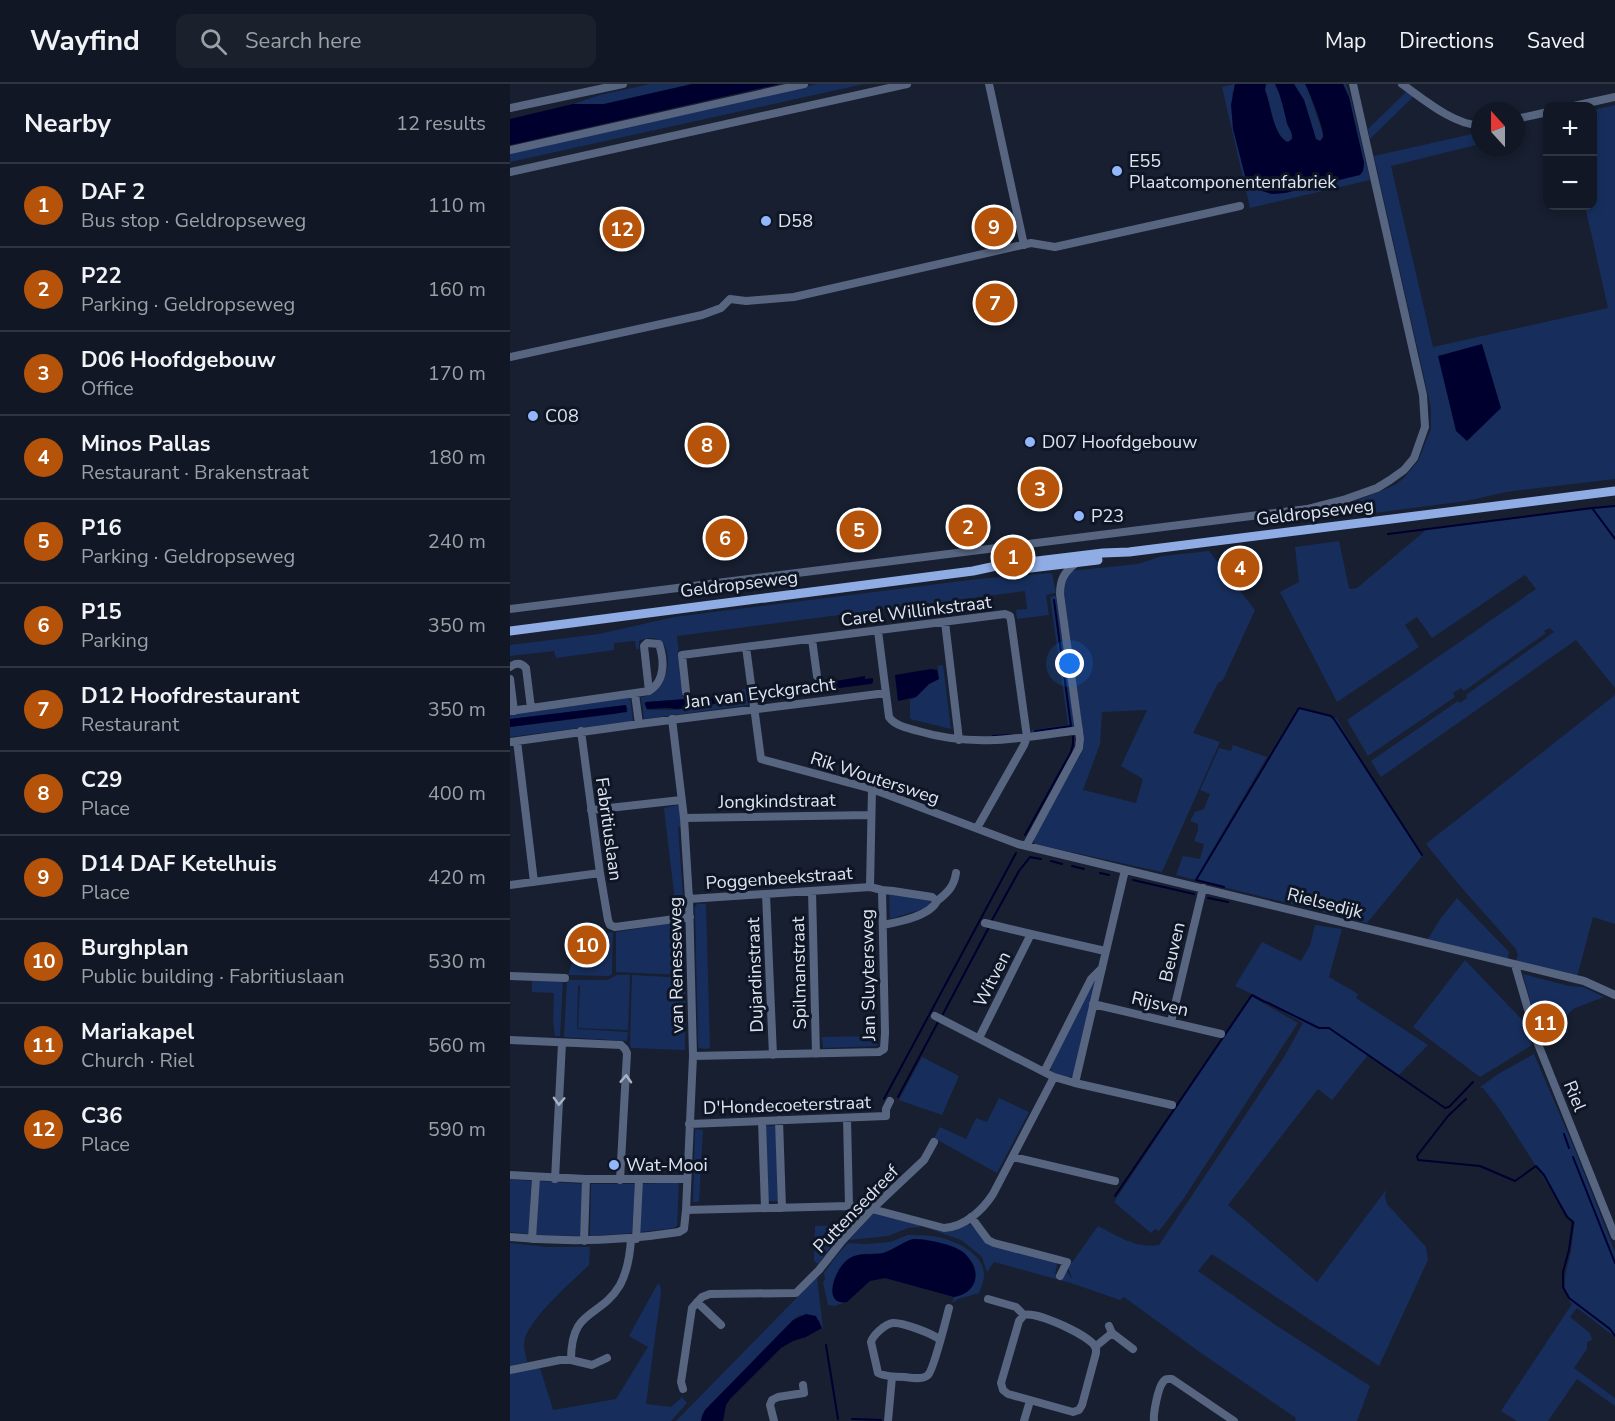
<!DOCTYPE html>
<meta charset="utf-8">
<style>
:root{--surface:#111724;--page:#1a202c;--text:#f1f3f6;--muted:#9c9fa6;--line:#303641;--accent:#b45309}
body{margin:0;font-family:"Nunito Sans",sans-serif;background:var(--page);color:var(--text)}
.controls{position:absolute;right:18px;top:18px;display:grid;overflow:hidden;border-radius:12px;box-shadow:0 3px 9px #0003}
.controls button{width:54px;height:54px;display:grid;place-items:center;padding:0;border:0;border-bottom:2px solid var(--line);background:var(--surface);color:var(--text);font:30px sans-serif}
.compass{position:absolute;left:961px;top:18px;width:54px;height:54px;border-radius:50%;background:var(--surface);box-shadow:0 3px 9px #0003;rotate:339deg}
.you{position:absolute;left:560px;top:580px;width:21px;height:21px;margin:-15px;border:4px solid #fff;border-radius:50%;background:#1a73e8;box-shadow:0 0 0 9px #1a73e833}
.badge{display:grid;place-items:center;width:39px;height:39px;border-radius:50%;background:var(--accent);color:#fff;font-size:20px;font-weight:700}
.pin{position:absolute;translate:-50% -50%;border:3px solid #fff;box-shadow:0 2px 6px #0006}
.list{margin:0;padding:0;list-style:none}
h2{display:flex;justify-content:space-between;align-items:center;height:78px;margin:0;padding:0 24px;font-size:26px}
h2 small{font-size:20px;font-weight:400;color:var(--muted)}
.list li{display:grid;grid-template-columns:39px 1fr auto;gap:18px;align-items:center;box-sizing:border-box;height:84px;padding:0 24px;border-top:2px solid var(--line)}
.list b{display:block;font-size:22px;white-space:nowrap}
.list p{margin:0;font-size:20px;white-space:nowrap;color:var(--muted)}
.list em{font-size:20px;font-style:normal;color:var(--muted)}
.icon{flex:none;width:33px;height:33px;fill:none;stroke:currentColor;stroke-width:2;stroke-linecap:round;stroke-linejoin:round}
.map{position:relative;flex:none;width:1105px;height:1337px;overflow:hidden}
header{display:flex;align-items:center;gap:36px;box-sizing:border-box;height:84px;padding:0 30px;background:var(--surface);border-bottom:2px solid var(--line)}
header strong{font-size:28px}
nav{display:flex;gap:33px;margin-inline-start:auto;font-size:21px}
.search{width:420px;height:54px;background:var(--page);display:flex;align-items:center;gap:15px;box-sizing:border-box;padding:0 21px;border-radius:12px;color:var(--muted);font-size:22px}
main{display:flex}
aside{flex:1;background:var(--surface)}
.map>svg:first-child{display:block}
</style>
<header>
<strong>Wayfind</strong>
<div class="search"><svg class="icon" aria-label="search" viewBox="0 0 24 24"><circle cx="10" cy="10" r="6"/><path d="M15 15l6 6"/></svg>Search here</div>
<nav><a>Map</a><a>Directions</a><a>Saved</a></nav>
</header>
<main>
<aside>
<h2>Nearby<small>12 results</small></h2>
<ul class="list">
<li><span class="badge">1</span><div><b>DAF 2</b><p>Bus stop · Geldropseweg</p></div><em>110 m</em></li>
<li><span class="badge">2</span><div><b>P22</b><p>Parking · Geldropseweg</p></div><em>160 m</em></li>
<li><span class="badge">3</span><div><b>D06 Hoofdgebouw</b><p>Office</p></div><em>170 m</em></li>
<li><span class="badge">4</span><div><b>Minos Pallas</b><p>Restaurant · Brakenstraat</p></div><em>180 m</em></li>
<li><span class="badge">5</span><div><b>P16</b><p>Parking · Geldropseweg</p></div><em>240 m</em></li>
<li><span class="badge">6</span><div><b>P15</b><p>Parking</p></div><em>350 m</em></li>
<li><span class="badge">7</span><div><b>D12 Hoofdrestaurant</b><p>Restaurant</p></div><em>350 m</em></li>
<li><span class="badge">8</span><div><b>C29</b><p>Place</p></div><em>400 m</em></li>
<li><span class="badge">9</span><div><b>D14 DAF Ketelhuis</b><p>Place</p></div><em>420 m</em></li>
<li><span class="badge">10</span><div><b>Burghplan</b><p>Public building · Fabritiuslaan</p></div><em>530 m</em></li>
<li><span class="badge">11</span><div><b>Mariakapel</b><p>Church · Riel</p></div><em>560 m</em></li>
<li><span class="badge">12</span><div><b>C36</b><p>Place</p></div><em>590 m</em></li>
</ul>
</aside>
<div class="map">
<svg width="1105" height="1337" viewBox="0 0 1105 1337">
<rect width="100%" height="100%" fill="#171f30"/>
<path fill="#172e5c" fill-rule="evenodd" d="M140,0H182L94,20H63L90,11Z
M307,0H354L0,78V69Z
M725,0L722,11L746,105L762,110L775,109L850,90L853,87L854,79L839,13L833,0H836L841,14L860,96L740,124L712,3Z
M756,0H765L773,17L777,40L783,51L780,57L778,58C763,52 761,20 755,6Z
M784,0H795L797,3L812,47L813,53L810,57L806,55L794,16Z
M897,7L904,12L860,55L858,45Z
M1105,21V395L996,408L956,417L841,432V424L846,417L885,401L894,394L908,377L921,345V324L864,72L962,50H970V60L881,82L923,263L1098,224L1075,122H1082L1083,26Z
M1105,422V604L1066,556L871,693L861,677L948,617L950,619L957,614L956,611L1044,548L1040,544L1034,547L1036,549L954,607L951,604L943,609L945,613L858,672L837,636L1026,505L1015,491L922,554L907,533L895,541L909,563L827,618L770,508L789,498L785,463L829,457L839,504L841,505L847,504L916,446Z
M699,467L745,526L713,596L708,599L683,649L710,658L652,788L525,760L523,755L572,668L574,659L552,505L560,487L628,480L652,472ZM637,626L611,682L633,695L626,719L573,706L590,660L592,628Z
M542,489L546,509L536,511L539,531L507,535L506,526L517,525L515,507L167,552L174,615L135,618L134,619L137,626H166L228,617L230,614V608L232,607V605H236L238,621L134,635L131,613C136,612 141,612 145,608C163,595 166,541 129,557V565H126L125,557L104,559V566L46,574L44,567L0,572V561L89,550L164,533L468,495Z
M546,512L565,640L562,644L523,649L521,646L558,641L540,513Z
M433,581L441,645L400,635V616L406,613L419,600L429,595L428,582Z
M1105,611V840L1083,833L1067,893L1006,877L1008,871L1006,865L950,802L916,760Z
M120,613L123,637L0,653V643L106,630L118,626L116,621L0,635V628Z
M789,623L826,634L876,717L913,771L857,839L666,791L673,772L690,775L694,760L684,757L688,746V740L680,737L685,728L694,725L700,710L690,706L709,664L721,667L723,661L757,673L688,790Z
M167,721L169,724L171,742L168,743L174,825L168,827L166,826L154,724Z
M379,810L420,816L422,822L380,835Z
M947,814L999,868L998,874L997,875L918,855L931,834Z
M187,820H195L196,821L200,963L197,965L189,964L188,961L185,823Z
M171,838L173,841L175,891L106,888V848Z
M805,841L832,845L819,893L848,910L846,914L918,961L889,991L858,971L822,1016L808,1005L718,1121L807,1198L876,1106L875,1113L877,1120L916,1163L918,1176L869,1282L702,1170L688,1187L764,1240L860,1302L847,1337H785L786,1334L691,1269L614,1213L610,1216L564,1200L484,1178L477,1188L472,1173L459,1162L451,1156L412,1142C433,1147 437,1149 458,1140L461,1141L476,1158L545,1178L547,1181L545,1190L552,1192L556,1186L563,1196L558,1184L588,1142C608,1152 626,1165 649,1161L774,973L793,939L742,910L725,902L752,858L791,877L800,861Z
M103,848L102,890L99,892L58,891L64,872L81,871L82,869L84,851Z
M955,876L1017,941L1022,961L970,993L903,943Z
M1013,890L1059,902L1073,903L1094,913L1063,925L1053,935L1058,948L1031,959Z
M107,891H120L118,946L68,944L70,902L68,901L67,945L118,948L117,957L54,953L57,896H97Z
M122,891L175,894V966L121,964L120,960Z
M586,895L564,991C556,996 543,991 539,983L583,896Z
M22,896L53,897L50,952H45L43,936L44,909L22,908Z
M741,912L788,939L672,1117L649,1147L645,1145L641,1149L604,1118Z
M367,952V962L313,964L312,953Z
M1024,970L1065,1066L1105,1168V1253L1067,1224L1060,1233L1080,1249L1082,1256L1077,1258V1265L1064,1284L1105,1314V1322L1067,1295L1038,1337H1007L991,1327L1062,1220C1049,1206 1057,1184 1061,1168C1062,1158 1063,1148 1065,1138L1058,1132L990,1026L973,1004L970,1003L988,990Z
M412,973L449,992L432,1031L389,1016Z
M489,1014L519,1028L487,1089L424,1054L430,1043L456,1055L466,1034L477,1038Z
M256,1042H266L268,1117H258Z
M185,1045L193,1046L189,1118H183Z
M0,1095L21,1097L19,1148L18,1150L0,1148Z
M29,1097L73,1100L72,1152L26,1151Z
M169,1098L167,1142L163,1144L130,1148L132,1100Z
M81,1100H125L122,1149L80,1152Z
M364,1129L408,1141L411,1143L398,1144L378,1152L339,1156Z
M335,1130H347L349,1131L324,1158L308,1180L304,1177L305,1142L335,1141Z
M398,1151C406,1151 414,1151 422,1152C440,1154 475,1168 474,1191C474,1197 471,1204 469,1209L448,1215L442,1219L444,1213C463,1209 463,1200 464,1183L454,1169L447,1165L413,1155H403L373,1169L350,1170L328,1216L333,1219L325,1222L318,1221L313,1198L315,1195L314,1189L327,1171L338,1159L356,1160L380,1158Z
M0,1159L37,1163H80L79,1181C63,1197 15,1237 14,1260C14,1266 16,1272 17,1278L0,1282Z
M307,1193L313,1244H312L309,1236L290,1231L283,1236L195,1326L192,1332L191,1337H166Z
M150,1200L151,1209L136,1320L161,1323L172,1313L177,1319L161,1337H0V1289L30,1284L43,1326L106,1315L138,1263L119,1252L147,1201Z"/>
<path fill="#00002f" d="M182,0H270L0,61V35L63,20H94Z
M725,0H756L755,6C761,20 763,52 778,58L782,55C783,47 777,43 776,35C773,23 771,12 765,0H784L794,16L806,55L810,57C811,56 812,55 813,53C815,46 799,7 795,0H833L839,13L854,79L853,87L850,91L775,109L762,110L746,105L735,92L723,45L721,21Z
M972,260L991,324L957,357L946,347L928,272Z
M421,585L427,586L429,595L419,600L406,613L388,617L385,591Z
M355,592V595L363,594V598L361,600L257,613L254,608L286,601H290L291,603Z
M222,610L230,611V614L228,616L167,625L157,624L137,625L135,620L136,618L189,614V616Z
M116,621L117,628L0,643V635Z
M403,1155C417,1155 442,1160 453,1168C472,1184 470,1208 444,1213L375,1194L360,1197L337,1218C311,1222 325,1185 337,1176C348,1167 361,1172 373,1169C384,1166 392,1158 403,1155Z
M296,1230L306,1232L312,1244L296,1253L283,1257L271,1264L220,1315L216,1321L213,1337H191L192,1332L195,1326L283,1236Z"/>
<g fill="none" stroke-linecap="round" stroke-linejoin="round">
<path stroke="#00002f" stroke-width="2" d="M1105,422L1082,424L1105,455
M878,450L1082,424
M525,647L561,642L544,516
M483,652L501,651
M515,751L561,668L563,660V653
M541,777L552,780
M562,782L574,785
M590,789L599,791
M623,796L684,810
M714,803L686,796L789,624L821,632L824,635L912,771
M698,814L718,818
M482,836L509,787L520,773L531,775
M756,918L809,944H819L935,1024L939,1023L963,998
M433,930L479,843
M388,1013L428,938
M374,1015L506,769
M956,1015L938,1032L907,1072L908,1076L970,1082L1005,1097L1026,1082L1034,1091L1057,1133L1063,1138L1059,1166L1053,1188V1203L1059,1214L1100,1245L1105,1252
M1054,1050L1059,1064
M1063,1073L1105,1179
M605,1112L742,911L755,918
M316,1261L328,1335
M342,1335L371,1336"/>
<path stroke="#576580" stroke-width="8" d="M479,0L514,161
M892,0C912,14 945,42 970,41
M1064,22L1105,13
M0,24L113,0
M1006,35L1038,28
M0,66L294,0
M0,88L397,0
M0,273L192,231L211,224L220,215L236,217L284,213L521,159L545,163L730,122
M0,525L797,425L836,415L867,404L880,396L894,386L904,374L915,343L913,311L843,0
M435,538L449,656
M368,547L379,633C385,642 398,644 408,647C465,664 511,654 569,646
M302,555L307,592
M137,559L149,560C154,575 156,597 139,607L134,562Z
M236,563L251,675L362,705L508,760L1074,897L1105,911
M0,583C5,579 11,578 16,584L21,624
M0,595L4,627
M176,608L172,571L495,530L500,532L501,537L517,653L514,661L467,744
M125,610L129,640
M0,627L139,607
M71,647L90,789L98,836L100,841L105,843L180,833
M7,657L24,798
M0,658L129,640L376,609
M81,726L171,716
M174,734L361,731
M516,762L569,664L570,655L550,510C550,496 554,488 566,479
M0,801L90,789
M372,806L383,807L422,813L427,817C420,832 388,838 373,841
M302,807L306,970
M256,810L263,971
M179,815L360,803
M427,817C437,809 444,803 446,789
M475,839L521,850
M1005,881L1028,960L1105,1152
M592,884L581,895L534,988L544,993L565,999L662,1021
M0,892L55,894
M583,920L711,950
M425,932L534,988
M661,938L693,804
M469,954L521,850L595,867
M0,956L111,961L115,965L117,969L110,1096
M183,972L369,968L374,965L375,949L372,806L360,803L362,705
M565,999L615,786
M337,1034L339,1122
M269,1036L272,1124
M252,1037L255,1124
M179,1040L376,1032V1025L380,1017
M503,1073L605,1097
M0,1091L76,1095H177
M45,1095L52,959
M176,1126L339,1122L362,1125L434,1144C454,1143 472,1127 483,1110L544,993
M461,1133L478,1156L484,1159L557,1178L550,1192
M0,1153C59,1159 111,1157 169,1148L174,1145L176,1126L183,972L179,815L174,734L162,635
M22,1155L26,1093
M126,1155L129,1096
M74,1157L76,1095
M478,1215L506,1223L514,1231C527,1227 581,1252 586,1264C586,1266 586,1267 586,1269L572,1321L569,1326L563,1328L498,1310L493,1306L491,1299L509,1237L514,1231
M187,1218L211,1241
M599,1242L602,1249L623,1265
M430,1256C424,1250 392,1238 383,1239C375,1240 363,1251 361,1258L368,1289C376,1293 386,1293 395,1293C402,1294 413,1296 418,1291C424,1285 436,1235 439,1224
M585,1263L602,1249
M61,1276C61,1223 90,1235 110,1201C118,1186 120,1171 121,1155
M0,1286L50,1276H61L82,1281L97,1274
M173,1305L171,1298L182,1224L192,1213L200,1210L286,1209L309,1186L332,1157L362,1125L414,1076L424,1058
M264,1337L260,1321L262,1316L268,1313L294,1309L293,1301
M378,1337L382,1293
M514,1337L520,1317
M644,1337C643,1330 648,1304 653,1298C656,1294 657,1295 662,1295L724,1337"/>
<path stroke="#8face4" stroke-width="9" d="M512,485L588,476
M0,547L463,487L486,482L593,469L619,468L1105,407"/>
</g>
<defs><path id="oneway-chevron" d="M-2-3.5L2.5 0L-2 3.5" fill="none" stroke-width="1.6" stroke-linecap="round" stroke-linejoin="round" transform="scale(1.5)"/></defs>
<g stroke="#a9b2c3">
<use href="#oneway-chevron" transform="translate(116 995) rotate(-87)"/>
<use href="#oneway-chevron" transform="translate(49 1017) rotate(92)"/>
</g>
<g fill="#93b7fd" stroke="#0e1626" stroke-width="2">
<circle cx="607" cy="87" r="6"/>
<circle cx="256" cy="137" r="6"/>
<circle cx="23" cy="332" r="6"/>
<circle cx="520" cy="358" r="6"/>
<circle cx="569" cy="432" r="6"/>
<circle cx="104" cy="1081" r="6"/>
</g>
<g text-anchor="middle" stroke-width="6" stroke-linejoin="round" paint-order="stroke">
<g font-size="18" fill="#dfe5f0" stroke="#0e1626" text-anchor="start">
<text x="619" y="83">E55<tspan x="619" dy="21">Plaatcomponentenfabriek</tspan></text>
<text x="268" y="143">D58</text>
<text x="35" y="338">C08</text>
<text x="532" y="364">D07 Hoofdgebouw</text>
<text x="581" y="438">P23</text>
<text x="116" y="1087">Wat-Mooi</text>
</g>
<g font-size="18" fill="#dfe5f0" stroke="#0e1626">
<text transform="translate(805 428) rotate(-7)" y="6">Geldropseweg</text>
<text transform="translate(229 500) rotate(-7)" y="6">Geldropseweg</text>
<text transform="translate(406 527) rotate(-7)" y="6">Carel Willinkstraat</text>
<text transform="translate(250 609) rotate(-7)" y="6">Jan van Eyckgracht</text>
<text transform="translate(365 694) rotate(18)" y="6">Rik Woutersweg</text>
<text transform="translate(267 717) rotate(-1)" y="6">Jongkindstraat</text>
<text transform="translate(99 745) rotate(82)" y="6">Fabritiuslaan</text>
<text transform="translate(269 794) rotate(-4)" y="6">Poggenbeekstraat</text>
<text transform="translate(815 819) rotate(14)" y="6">Rielsedijk</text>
<text transform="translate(662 868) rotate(-77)" y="6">Beuven</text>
<text transform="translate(166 881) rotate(-91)" y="6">van Renesseweg</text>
<text transform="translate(289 889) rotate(-91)" y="6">Spilmanstraat</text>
<text transform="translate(245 891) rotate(-92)" y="6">Dujardinstraat</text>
<text transform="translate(358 891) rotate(-91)" y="6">Jan Sluytersweg</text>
<text transform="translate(482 895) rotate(-63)" y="6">Witven</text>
<text transform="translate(650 920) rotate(13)" y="6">Rijsven</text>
<text transform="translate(1065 1012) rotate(68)" y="6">Riel</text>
<text transform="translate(277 1021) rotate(-2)" y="6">D'Hondecoeterstraat</text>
<text transform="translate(346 1125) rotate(-46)" y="6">Puttensedreef</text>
</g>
</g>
</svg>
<div class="controls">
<button>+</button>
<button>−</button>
</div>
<svg class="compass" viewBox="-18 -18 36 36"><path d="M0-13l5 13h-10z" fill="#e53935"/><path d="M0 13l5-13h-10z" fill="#9c9fa6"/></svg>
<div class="you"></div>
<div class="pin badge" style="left:503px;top:473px">1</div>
<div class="pin badge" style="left:458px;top:443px">2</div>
<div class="pin badge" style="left:530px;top:405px">3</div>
<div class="pin badge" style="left:730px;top:484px">4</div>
<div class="pin badge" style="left:349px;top:446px">5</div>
<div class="pin badge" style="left:215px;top:454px">6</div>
<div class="pin badge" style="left:485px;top:219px">7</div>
<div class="pin badge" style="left:197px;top:361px">8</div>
<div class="pin badge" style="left:484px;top:143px">9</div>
<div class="pin badge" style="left:77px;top:861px">10</div>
<div class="pin badge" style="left:1035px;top:939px">11</div>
<div class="pin badge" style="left:112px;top:145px">12</div>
</div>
</main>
